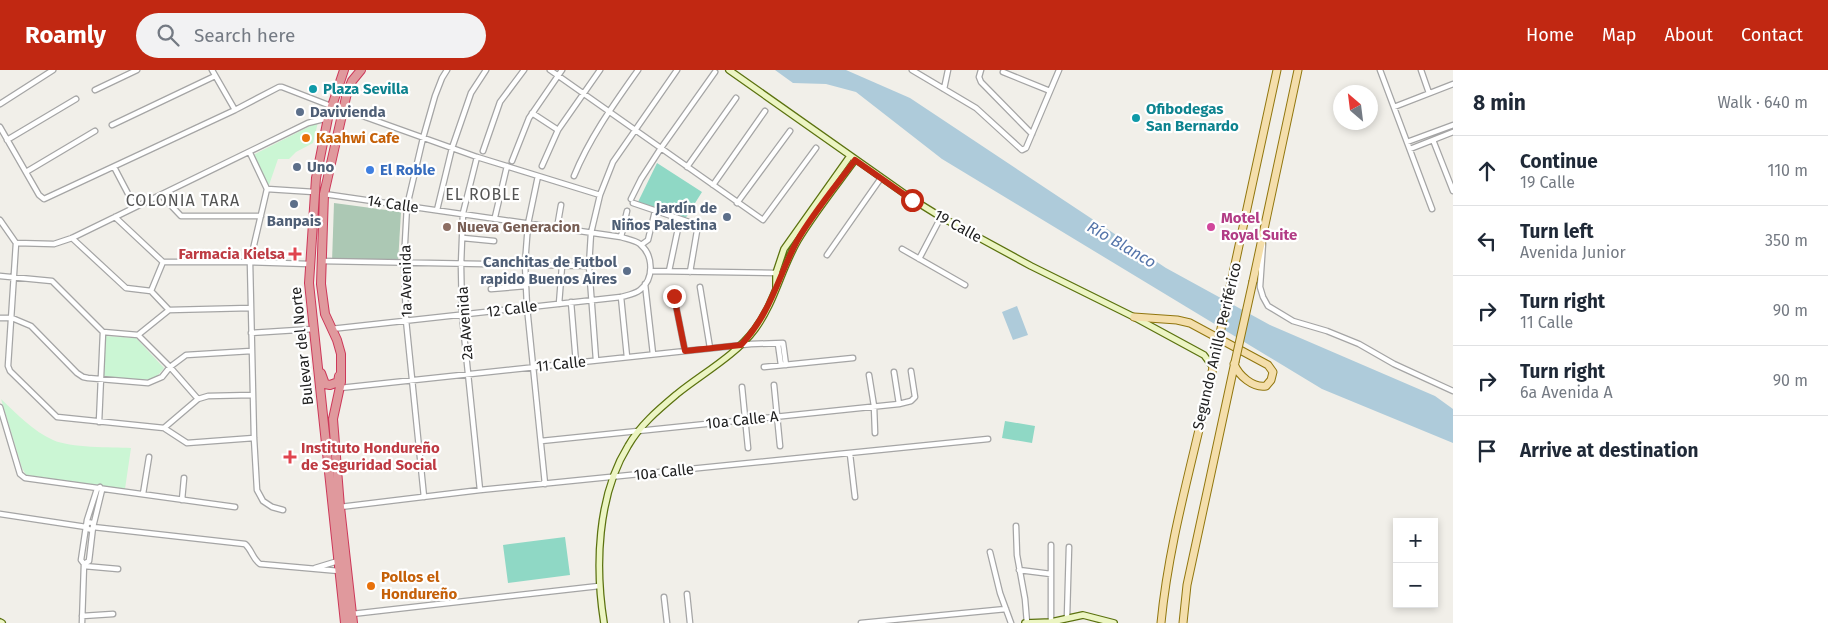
<!DOCTYPE html>
<meta charset="utf-8">
<style>
:root{--surface:#fff;--page:#f2f2f3;--text:#1f2937;--muted:#747a83;--line:#e0e1e3;--accent:#c12812}
body{margin:0;font-family:"Fira Sans",sans-serif;background:var(--page);color:var(--text)}
.controls{position:absolute;right:15px;bottom:15px;display:grid;overflow:hidden;border-radius:0px;box-shadow:0 2px 8px #0003}
.controls button{width:45px;height:45px;display:grid;place-items:center;padding:0;border:0;border-bottom:1px solid var(--line);background:var(--surface);color:var(--text);font:25px sans-serif}
.compass{position:absolute;left:1333px;top:15px;width:45px;height:45px;border-radius:50%;background:var(--surface);box-shadow:0 2px 8px #0003;rotate:332deg}
.stop{position:absolute;width:15px;height:15px;margin:-11px;border:4px solid #c12812;border-radius:50%;background:#fff}
.stop.end{background:#c12812;border-color:#fff;box-shadow:0 1px 5px #0008}
.list{margin:0;padding:0;list-style:none}
h2{display:flex;justify-content:space-between;align-items:center;height:65px;margin:0;padding:0 20px;font-size:21px}
h2 small{font-size:16px;font-weight:400;color:var(--muted)}
.list li{display:grid;grid-template-columns:32px 1fr auto;gap:15px;align-items:center;box-sizing:border-box;height:70px;padding:0 20px;border-top:1px solid var(--line)}
.list b{display:block;font-size:19px;white-space:nowrap}
.list p{margin:0;font-size:16px;white-space:nowrap;color:var(--muted)}
.list em{font-size:16px;font-style:normal;color:var(--muted)}
.icon{flex:none;width:28px;height:28px;fill:none;stroke:currentColor;stroke-width:2;stroke-linecap:round;stroke-linejoin:round}
.map{position:relative;flex:none;width:1453px;height:553px;overflow:hidden}
header{display:flex;align-items:center;gap:30px;box-sizing:border-box;height:70px;padding:0 25px;background:var(--accent);color:#fff}
header strong{font-size:24px}
nav{display:flex;gap:28px;margin-inline-start:auto;font-size:18px}
.search{width:350px;height:45px;background:var(--page);display:flex;align-items:center;gap:12px;box-sizing:border-box;padding:0 18px;border-radius:28px;color:var(--muted);font-size:19px}
main{display:flex}
aside{flex:1;background:var(--surface)}
.map>svg:first-child{display:block}
</style>
<header>
<strong>Roamly</strong>
<div class="search"><svg class="icon" aria-label="search" viewBox="0 0 24 24"><circle cx="10" cy="10" r="6"/><path d="M15 15l6 6"/></svg>Search here</div>
<nav><a>Home</a><a>Map</a><a>About</a><a>Contact</a></nav>
</header>
<main>
<div class="map">
<svg width="1453" height="553" viewBox="0 0 1453 553">
<rect width="100%" height="100%" fill="#f1efe9"/>
<path fill="#acc8b4" d="M334,133L401,142L398,193L332,192Z"/>
<path fill="#cbf6d4" d="M318,52L313,73L296,82L289,89H278L268,118L253,85Z
M105,266L136,268L164,298C162,301 159,304 156,307C146,313 115,308 103,307Z
M1,329C17,344 33,361 53,370C70,378 111,377 131,378L125,419L26,405L22,398Z"/>
<path fill="#8fd8c5" d="M657,93L702,122L685,149L638,132Z
M1005,351L1035,356L1032,373L1002,368Z
M565,467L570,505L508,513L503,475Z"/>
<path fill="#aecbda" d="M775,0H846L910,28L1166,198L1270,255L1435,326L1453,339V373L1322,319L942,89L856,22L826,14L793,13Z
M1017,236L1028,265L1013,270L1002,242Z"/>
<g fill="none" stroke-linecap="round" stroke-linejoin="round">
<defs>
<path id="street" d="M212,0L235,40
M550,0L763,150L816,78
M912,0L976,38L1022,80L1026,78L1059,0
M981,0L979,7L981,12L1032,64
M1380,0L1432,139
M1421,0L1429,23
M1003,2L1050,21
M944,19L948,0
M95,20L137,0
M0,34L53,0
M1394,37L1453,14
M343,39L477,87L600,125
M532,43L558,60
M112,55L215,6
M0,57L39,125L44,129L235,40L279,17H282L331,36
M7,70L76,29
M1433,70L1453,121
M1407,72L1453,55
M1410,79L1453,62
M483,81L500,32L524,0
M250,83L267,119L314,122
M477,87L463,143L461,195L462,245L480,420
M512,91L529,48L562,0
M542,96L558,60L600,0
M114,97L135,137
M687,97L736,28
M26,102L95,61
M538,106L528,154L525,194L527,237L545,414
M574,106C590,67 614,34 638,0
M713,115L765,41
M267,119L250,192L254,368L257,420L263,431L272,437L283,440
M324,124L621,167C627,169 635,170 640,174C654,186 654,209 640,220C635,224 628,225 621,227L331,259
M161,125L181,146H261
M631,129L641,109L661,78L715,2
M633,133L698,155L690,202
M737,133L790,61
M437,140L452,78L471,23L486,0
M115,147L163,192H250L309,194
M495,147L507,96
M0,150L16,173
M557,158L561,135
M621,167L627,141
M72,168L126,218L151,221
M463,168L494,171
M16,173L8,296L10,301L57,347L164,358L187,373L254,368
M16,173L54,174L72,168L308,53L328,48
M1263,173L1260,217L1263,227L1268,236L1293,251L1327,261L1359,274L1394,294L1453,321
M641,175L648,170L655,141
M902,179L965,215
M827,185L881,108
M919,189L941,147
M321,191L589,196
M163,192L151,221L169,240
M651,201L777,203
M669,201L680,149
M0,206L52,211L103,262L138,265L169,240L251,238
M645,214L653,284
M700,217L710,278
M491,219L526,216
M674,226L685,281
M621,227L627,287
M571,232L576,293
M559,234L562,196
M0,248H12L31,256L77,303L83,307L88,308L148,313L162,307L170,297L186,285L251,281
M251,263L313,259
M138,265L170,297L198,329
M778,274L781,295
M596,290L589,196L591,163L600,125L613,92L677,0
M764,297L853,288
M894,302L899,334
M869,305L874,336L875,363
M774,315L780,376
M742,317L748,378
M340,318L751,274L783,273L786,295
M0,337L20,404L25,408L235,437
M99,352L103,262
M164,358L198,329L208,326L252,325
M541,371L899,334L911,331L915,327L911,301
M850,384L855,427
M143,424L149,387
M424,427L406,250L404,191L407,136L423,68L435,26L442,8L447,0
M182,430L184,408
M340,437L480,420L988,369
M0,444L86,457
M86.5 456a3.5 3.5 0 1 1 7 0a3.5 3.5 0 1 1-7 0Z
M1016,456L1017,485L1025,529L1027,553
M93,457L245,474C252,480 252,488 260,494L339,501
M990,482L1000,523L1011,553
M84,494L89,491L93,457L102,420L100,417
M84,496L118,499
M315,498L338,491
M1019,500L1051,504
M687,524L690,553
M664,527L667,553
M352,544L599,516
M82,546L113,544
M1067,547L1069,477
M1051,552V475
M82,553L84,494L81,490L87,450L97,419L100,417
M861,553L1006,539"/>
<path id="secondary" d="M729,0L912,129L941,147L1031,196L1134,247L1204,285L1212,296
M776,217V203L784,179L850,86
M0,552L2,553
M604,553C595,497 597,426 628,376C640,355 658,340 677,324C703,303 735,286 755,259C775,232 781,199 798,170C815,142 836,116 855,90
M1025,553L1051,552L1083,545L1114,553"/>
<path id="primary" d="M1232,208L1277,0
M1253,211L1298,0
M1134,247L1177,250L1190,253L1268,295L1273,302L1271,310L1266,316C1253,318 1239,306 1234,294
M1161,553C1170,459 1200,369 1217,277
M1183,553L1187,515L1235,292"/>
<path id="highway" d="M344,0L328,48L316,108L309,213L345,553
M321,303L325,314L330,315L338,312L339,306
M353,553L340,437L333,349L341,312V284L337,270L325,244L321,214L324,124L347,23L352,11L361,0"/>
</defs>
<use href="#street" stroke="#a5a5a5" stroke-width="7"/>
<use href="#secondary" stroke="#5b720f" stroke-width="8"/>
<use href="#primary" stroke="#91760e" stroke-width="9"/>
<use href="#highway" stroke="#cd3859" stroke-width="10"/>
<use href="#street" stroke="#fff" stroke-width="4.5"/>
<use href="#secondary" stroke="#ecf5c3" stroke-width="5.5"/>
<use href="#primary" stroke="#f4deab" stroke-width="7"/>
<use href="#highway" stroke="#e0999d" stroke-width="8"/>
<defs>
<path id="primary-bridge" d="M1217,277L1232,208
M1235,292L1253,211"/>
</defs>
<use href="#primary-bridge" stroke="#91760e" stroke-width="9" stroke-linecap="butt"/>
<use href="#primary-bridge" stroke="#f4deab" stroke-width="7"/>
</g>
<g fill="none" stroke-linecap="round" stroke-linejoin="round">
<path stroke="#c12812" stroke-width="6" d="M674,226L685,281L741,275C772,241 777,209 797,171C813,143 836,116 855,90L912,130"/>
</g>
<g fill="#0f9aa8" stroke="#fff" stroke-width="2">
<circle cx="313" cy="19" r="5"/>
<circle cx="1136" cy="48" r="5"/>
</g>
<g fill="#5c6f8a" stroke="#fff" stroke-width="2">
<circle cx="300" cy="42" r="5"/>
<circle cx="297" cy="97" r="5"/>
<circle cx="294" cy="134" r="5"/>
<circle cx="727" cy="147" r="5"/>
<circle cx="627" cy="201" r="5"/>
</g>
<g fill="#e8710a" stroke="#fff" stroke-width="2">
<circle cx="306" cy="68" r="5"/>
<circle cx="371" cy="516" r="5"/>
</g>
<circle fill="#3f7fe0" stroke="#fff" stroke-width="2" cx="370" cy="100" r="5"/>
<circle fill="#8d6e63" stroke="#fff" stroke-width="2" cx="447" cy="157" r="5"/>
<circle fill="#d1479c" stroke="#fff" stroke-width="2" cx="1211" cy="157" r="5"/>
<g fill="#e0444e" stroke="#fff" stroke-width="2">
<path d="M292.5 176.5h5v5h5v5h-5v5h-5v-5h-5v-5h5z"/>
<path d="M287.5 379.5h5v5h5v5h-5v5h-5v-5h-5v-5h5z"/>
</g>
<g text-anchor="middle" stroke-width="4.5" stroke-linejoin="round" paint-order="stroke">
<g font-size="15" font-weight="bold" fill="#0d838f" stroke="#fff" text-anchor="start">
<text x="323" y="24">Plaza Sevilla</text>
<text x="1146" y="44">Ofibodegas<tspan x="1146" dy="17">San Bernardo</tspan></text>
</g>
<g font-size="15" font-weight="bold" fill="#4e5e75" stroke="#fff" text-anchor="start">
<text x="310" y="47">Davivienda</text>
<text x="307" y="102">Uno</text>
<text x="717" y="143" text-anchor="end">Jardín de<tspan x="717" dy="17">Niños Palestina</tspan></text>
<text x="294" y="156" text-anchor="middle">Banpais</text>
<text x="617" y="197" text-anchor="end">Canchitas de Futbol<tspan x="617" dy="17">rapido Buenos Aires</tspan></text>
</g>
<g font-size="15" font-weight="bold" fill="#c56008" stroke="#fff" text-anchor="start">
<text x="316" y="73">Kaahwi Cafe</text>
<text x="381" y="512">Pollos el<tspan x="381" dy="17">Hondureño</tspan></text>
</g>
<g font-size="15" font-weight="bold" fill="#366cbe" stroke="#fff" text-anchor="start">
<text x="380" y="105">El Roble</text>
</g>
<g font-size="15" fill="#212121" stroke="#fff">
<text transform="translate(393 134) rotate(8)" y="5">14 Calle</text>
<text transform="translate(958 156) rotate(29)" y="5">19 Calle</text>
<text transform="translate(406 211) rotate(-91)" y="5">1a Avenida</text>
<text transform="translate(512 239) rotate(-7)" y="5">12 Calle</text>
<text transform="translate(465 253) rotate(-94)" y="5">2a Avenida</text>
<text transform="translate(302 276) rotate(-96)" y="5">Bulevar del Norte</text>
<text transform="translate(1217 276) rotate(-77)" y="5">Segundo Anillo Periférico</text>
<text transform="translate(561 294) rotate(-6)" y="5">11 Calle</text>
<text transform="translate(742 350) rotate(-6)" y="5">10a Calle A</text>
<text transform="translate(664 402) rotate(-6)" y="5">10a Calle</text>
</g>
<g font-size="15" font-weight="bold" fill="#b23c85" stroke="#fff" text-anchor="start">
<text x="1221" y="153">Motel<tspan x="1221" dy="17">Royal Suite</tspan></text>
</g>
<g font-size="15" font-weight="bold" fill="#785e54" stroke="#fff" text-anchor="start">
<text x="457" y="162">Nueva Generacion</text>
</g>
<g font-size="15" font-weight="bold" fill="#be3a42" stroke="#fff" text-anchor="end">
<text x="285" y="189">Farmacia Kielsa</text>
<text x="301" y="383" text-anchor="start">Instituto Hondureño<tspan x="301" dy="17">de Seguridad Social</tspan></text>
</g>
<g font-size="16" letter-spacing="1" fill="#545454" stroke="#fff">
<text x="483" y="130">EL ROBLE</text>
<text x="183" y="136">COLONIA TARA</text>
</g>
<g font-size="16" font-style="italic" fill="#5575aa" stroke="#fff">
<text transform="translate(1122 174) rotate(30)" y="6">Río Blanco</text>
</g>
</g>
</svg>
<div class="controls">
<button>+</button>
<button>−</button>
</div>
<svg class="compass" viewBox="-18 -18 36 36"><path d="M0-13l5 13h-10z" fill="#e53935"/><path d="M0 13l5-13h-10z" fill="#747a83"/></svg>
<div class="stop" style="left:912px;top:130px"></div>
<div class="stop end" style="left:674px;top:226px"></div>
</div>
<aside>
<h2>8 min<small>Walk · 640 m</small></h2>
<ul class="list">
<li><svg class="icon" aria-label="ahead" viewBox="0 0 24 24"><path d="M12 20V5M6 11l6-6 6 6"/></svg><div><b>Continue</b><p>19 Calle</p></div><em>110 m</em></li>
<li><svg class="icon" aria-label="left" viewBox="0 0 24 24"><path d="M17 20v-9H6M10 6l-5 5 5 5"/></svg><div><b>Turn left</b><p>Avenida Junior</p></div><em>350 m</em></li>
<li><svg class="icon" aria-label="right" viewBox="0 0 24 24"><path d="M7 20v-9h11M14 6l5 5-5 5"/></svg><div><b>Turn right</b><p>11 Calle</p></div><em>90 m</em></li>
<li><svg class="icon" aria-label="right" viewBox="0 0 24 24"><path d="M7 20v-9h11M14 6l5 5-5 5"/></svg><div><b>Turn right</b><p>6a Avenida A</p></div><em>90 m</em></li>
<li><svg class="icon" aria-label="arrive" viewBox="0 0 24 24"><path d="M6 21V4h12l-3 4 3 4H6"/></svg><div><b>Arrive at destination</b></div></li>
</ul>
</aside>
</main>
